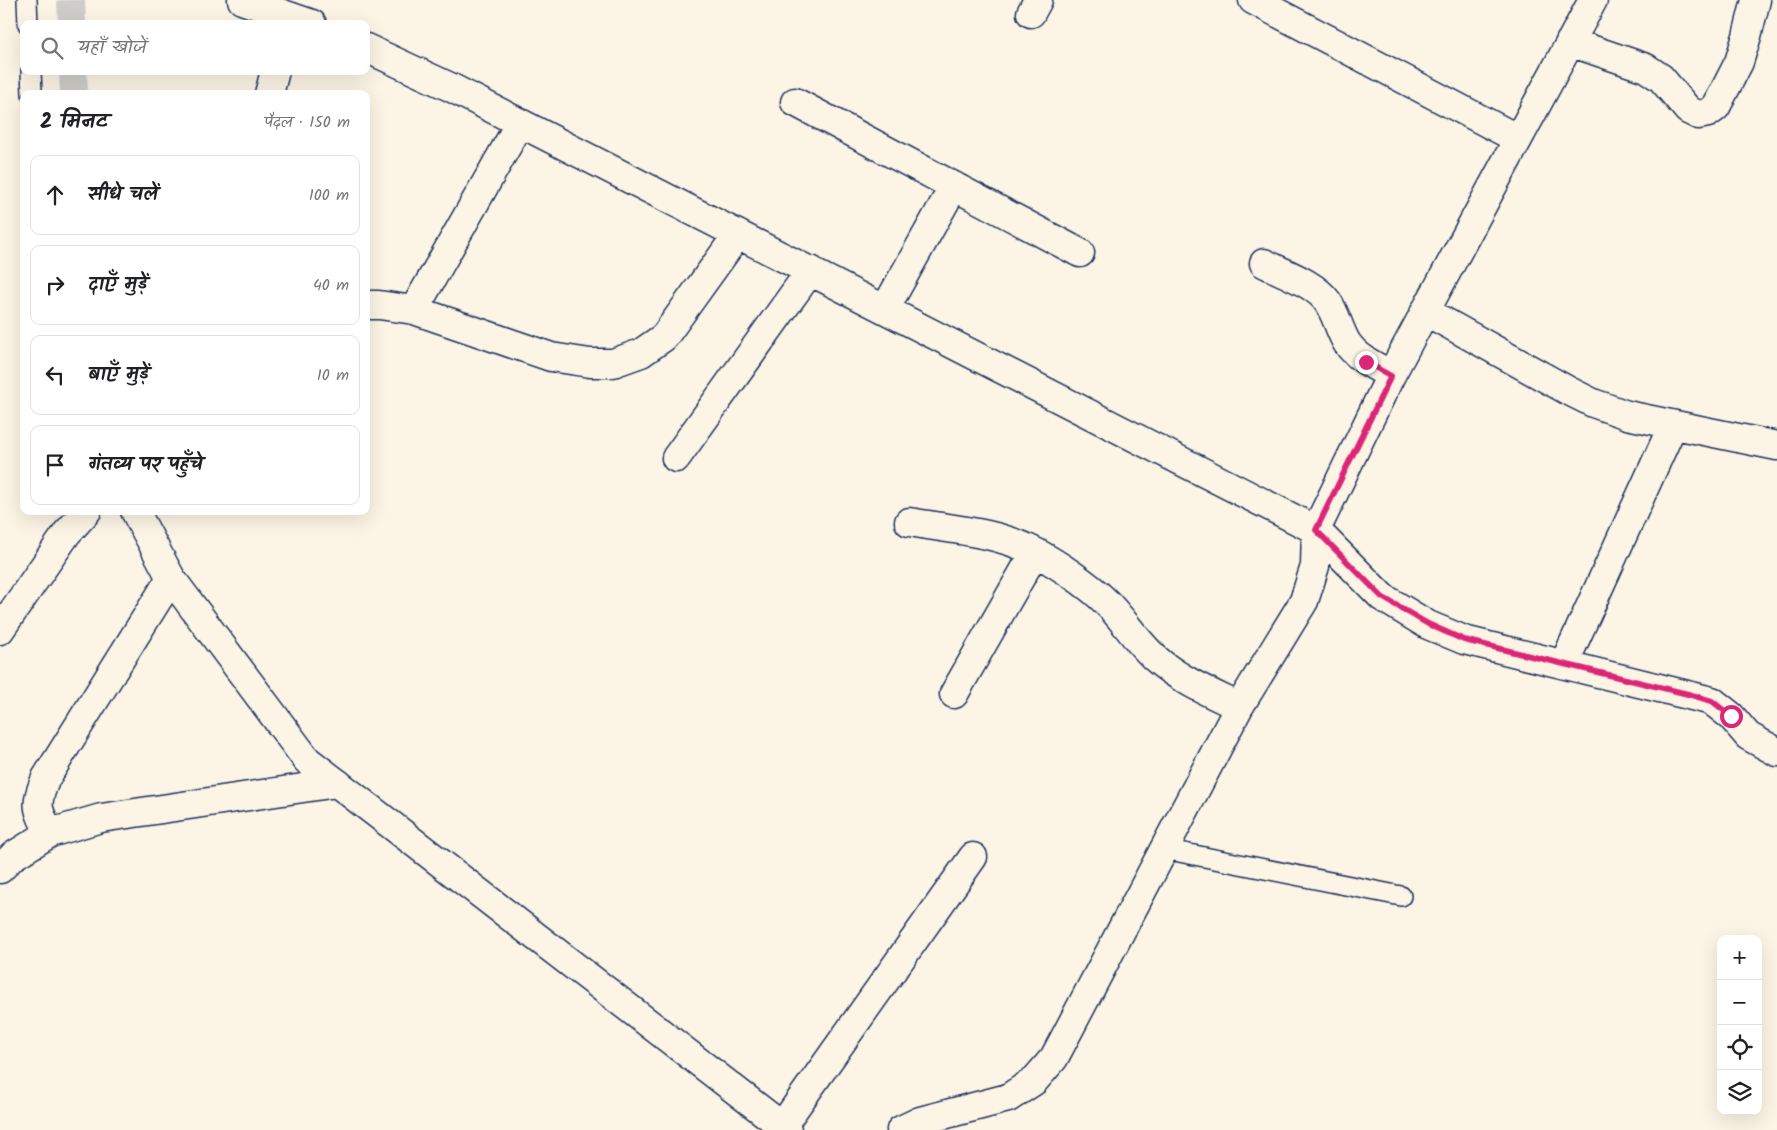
<!DOCTYPE html>
<html lang="hi">
<meta charset="utf-8">
<style>
:root{--surface:#fff;--page:#f2f2f2;--text:#202124;--muted:#757577;--line:#e0e0e0}
body{margin:0;font-family:Kalam,"Playpen Sans Deva",sans-serif;background:var(--page);color:var(--text)}
.controls{position:absolute;right:15px;bottom:15px;display:grid;overflow:hidden;border-radius:10px;box-shadow:0 5px 20px #0002}
.controls button{width:45px;height:45px;display:grid;place-items:center;padding:0;border:0;border-bottom:1px solid var(--line);background:var(--surface);color:var(--text);font:25px sans-serif}
.stop{position:absolute;width:15px;height:15px;margin:-11px;border:4px solid #db2777;border-radius:50%;background:#fff}
.stop.end{background:#db2777;border-color:#fff;box-shadow:0 1px 5px #0008}
.list{margin:0;padding:0;list-style:none}
h2{display:flex;justify-content:space-between;align-items:center;height:65px;margin:0;padding:0 20px;font-size:21px}
h2 small{font-size:16px;font-weight:400;color:var(--muted)}
.list li{display:grid;grid-template-columns:32px 1fr auto;gap:15px;align-items:center;box-sizing:border-box;height:80px;margin:0 10px 10px;padding:0 10px;border:1px solid var(--line);border-radius:10px}
.list b{display:block;font-size:19px;white-space:nowrap}
.list em{font-size:16px;font-style:normal;color:var(--muted)}
.icon{flex:none;width:28px;height:28px;fill:none;stroke:currentColor;stroke-width:2;stroke-linecap:round;stroke-linejoin:round}
.map{position:relative;flex:none;width:1777px;height:1130px;overflow:hidden}
.search{position:absolute;background:var(--surface);box-shadow:0 5px 20px #0002;left:20px;top:20px;width:350px;height:55px;display:flex;align-items:center;gap:12px;box-sizing:border-box;padding:0 18px;border-radius:10px;color:var(--muted);font-size:19px}
.panel{position:absolute;background:var(--surface);box-shadow:0 5px 20px #0002;left:20px;top:90px;width:350px;height:425px;border-radius:10px}
.map>svg:first-child{display:block}
</style>
<div class="map">
<svg width="1777" height="1130" viewBox="0 0 1777 1130">
<rect width="100%" height="100%" fill="#fcf5e5"/>
<filter id="ink" filterUnits="userSpaceOnUse"><feTurbulence type="fractalNoise" baseFrequency=".02" numOctaves="2"/><feDisplacementMap in="SourceGraphic" scale="10" xChannelSelector="R" yChannelSelector="G"/><feConvolveMatrix kernelMatrix="1 2 1 2 8 2 1 2 1" color-interpolation-filters="sRGB"/></filter>
<g filter="url(#ink)">
<g fill="none" stroke-linecap="round" stroke-linejoin="round">
<path stroke="#cfcdca" stroke-width="28" stroke-dasharray="28 14" stroke-linecap="butt" d="M71,0L72,24
M73,71L74,94"/>
<defs>
<path id="lane" d="M27,0L28,24
M31,71L32,94
M1164,849L1401,896"/>
<path id="street" d="M242,0L312,24
M1253,0L1518,139
M1031,13L1038,0
M1570,42L1646,68L1661,78L1688,110L1698,115L1708,113L1716,107L1739,62L1747,36L1756,0
M366,48L450,87L1316,530L1382,597L1428,625L1464,640L1712,701L1731,716L1748,736L1777,752
M269,94L275,71
M795,102L1080,253
M1264,263C1283,273 1314,283 1327,301C1336,313 1339,330 1347,343C1358,359 1375,366 1391,375
M366,305H379L414,310L551,357L590,363H613L641,353L664,337L738,234
M885,309L954,186
M414,310L520,123
M1425,311L1567,390L1593,403L1627,415L1777,446
M676,458L811,270
M909,522C950,529 997,532 1035,552C1056,563 1089,585 1106,602C1126,622 1140,647 1162,664C1185,682 1213,694 1239,707
M0,630L67,533L87,511
M1564,664L1673,425
M954,694L1035,552
M50,833C36,808 35,804 46,778L171,578
M0,869L13,856L50,833L101,818L337,783
M782,1126L973,857
M901,1130L920,1121L1008,1098L1034,1081L1054,1058L1239,707L1304,601L1315,566L1316,530L1391,375L1593,0"/>
<path id="secondary" d="M135,511L171,578L307,760L787,1130"/>
</defs>
<use href="#lane" stroke="#1b2f5e" stroke-width="22"/>
<use href="#street" stroke="#1b2f5e" stroke-width="31"/>
<use href="#secondary" stroke="#1b2f5e" stroke-width="31"/>
<use href="#lane" stroke="#fcf5e5" stroke-width="19"/>
<use href="#street" stroke="#fcf5e5" stroke-width="28"/>
<use href="#secondary" stroke="#fcf5e5" stroke-width="28"/>
</g>
</g>
<g fill="none" stroke-linecap="round" stroke-linejoin="round" filter="url(#ink)">
<path stroke="#db2777" stroke-width="6" d="M1366,362L1391,376L1316,530L1382,597L1428,624L1464,640L1688,694L1712,701L1731,716"/>
</g>
</svg>
<div class="controls">
<button>+</button>
<button>−</button>
<button><svg class="icon" aria-label="locate" viewBox="0 0 24 24"><circle cx="12" cy="12" r="6"/><path d="M12 2v4M12 18v4M2 12h4M18 12h4"/></svg></button>
<button><svg class="icon" aria-label="layers" viewBox="0 0 24 24"><path d="M12 4l9 5-9 5-9-5zM3 14l9 5 9-5"/></svg></button>
</div>
<div class="stop" style="left:1731px;top:716px"></div>
<div class="stop end" style="left:1366px;top:362px"></div>
<div class="search"><svg class="icon" aria-label="search" viewBox="0 0 24 24"><circle cx="10" cy="10" r="6"/><path d="M15 15l6 6"/></svg>यहाँ खोजें</div>
<section class="panel">
<h2>2 मिनट<small>पैदल · 150 m</small></h2>
<ul class="list">
<li><svg class="icon" aria-label="ahead" viewBox="0 0 24 24"><path d="M12 20V5M6 11l6-6 6 6"/></svg><div><b>सीधे चलें</b></div><em>100 m</em></li>
<li><svg class="icon" aria-label="right" viewBox="0 0 24 24"><path d="M7 20v-9h11M14 6l5 5-5 5"/></svg><div><b>दाएँ मुड़ें</b></div><em>40 m</em></li>
<li><svg class="icon" aria-label="left" viewBox="0 0 24 24"><path d="M17 20v-9H6M10 6l-5 5 5 5"/></svg><div><b>बाएँ मुड़ें</b></div><em>10 m</em></li>
<li><svg class="icon" aria-label="arrive" viewBox="0 0 24 24"><path d="M6 21V4h12l-3 4 3 4H6"/></svg><div><b>गंतव्य पर पहुँचे</b></div></li>
</ul>
</section>
</div>
